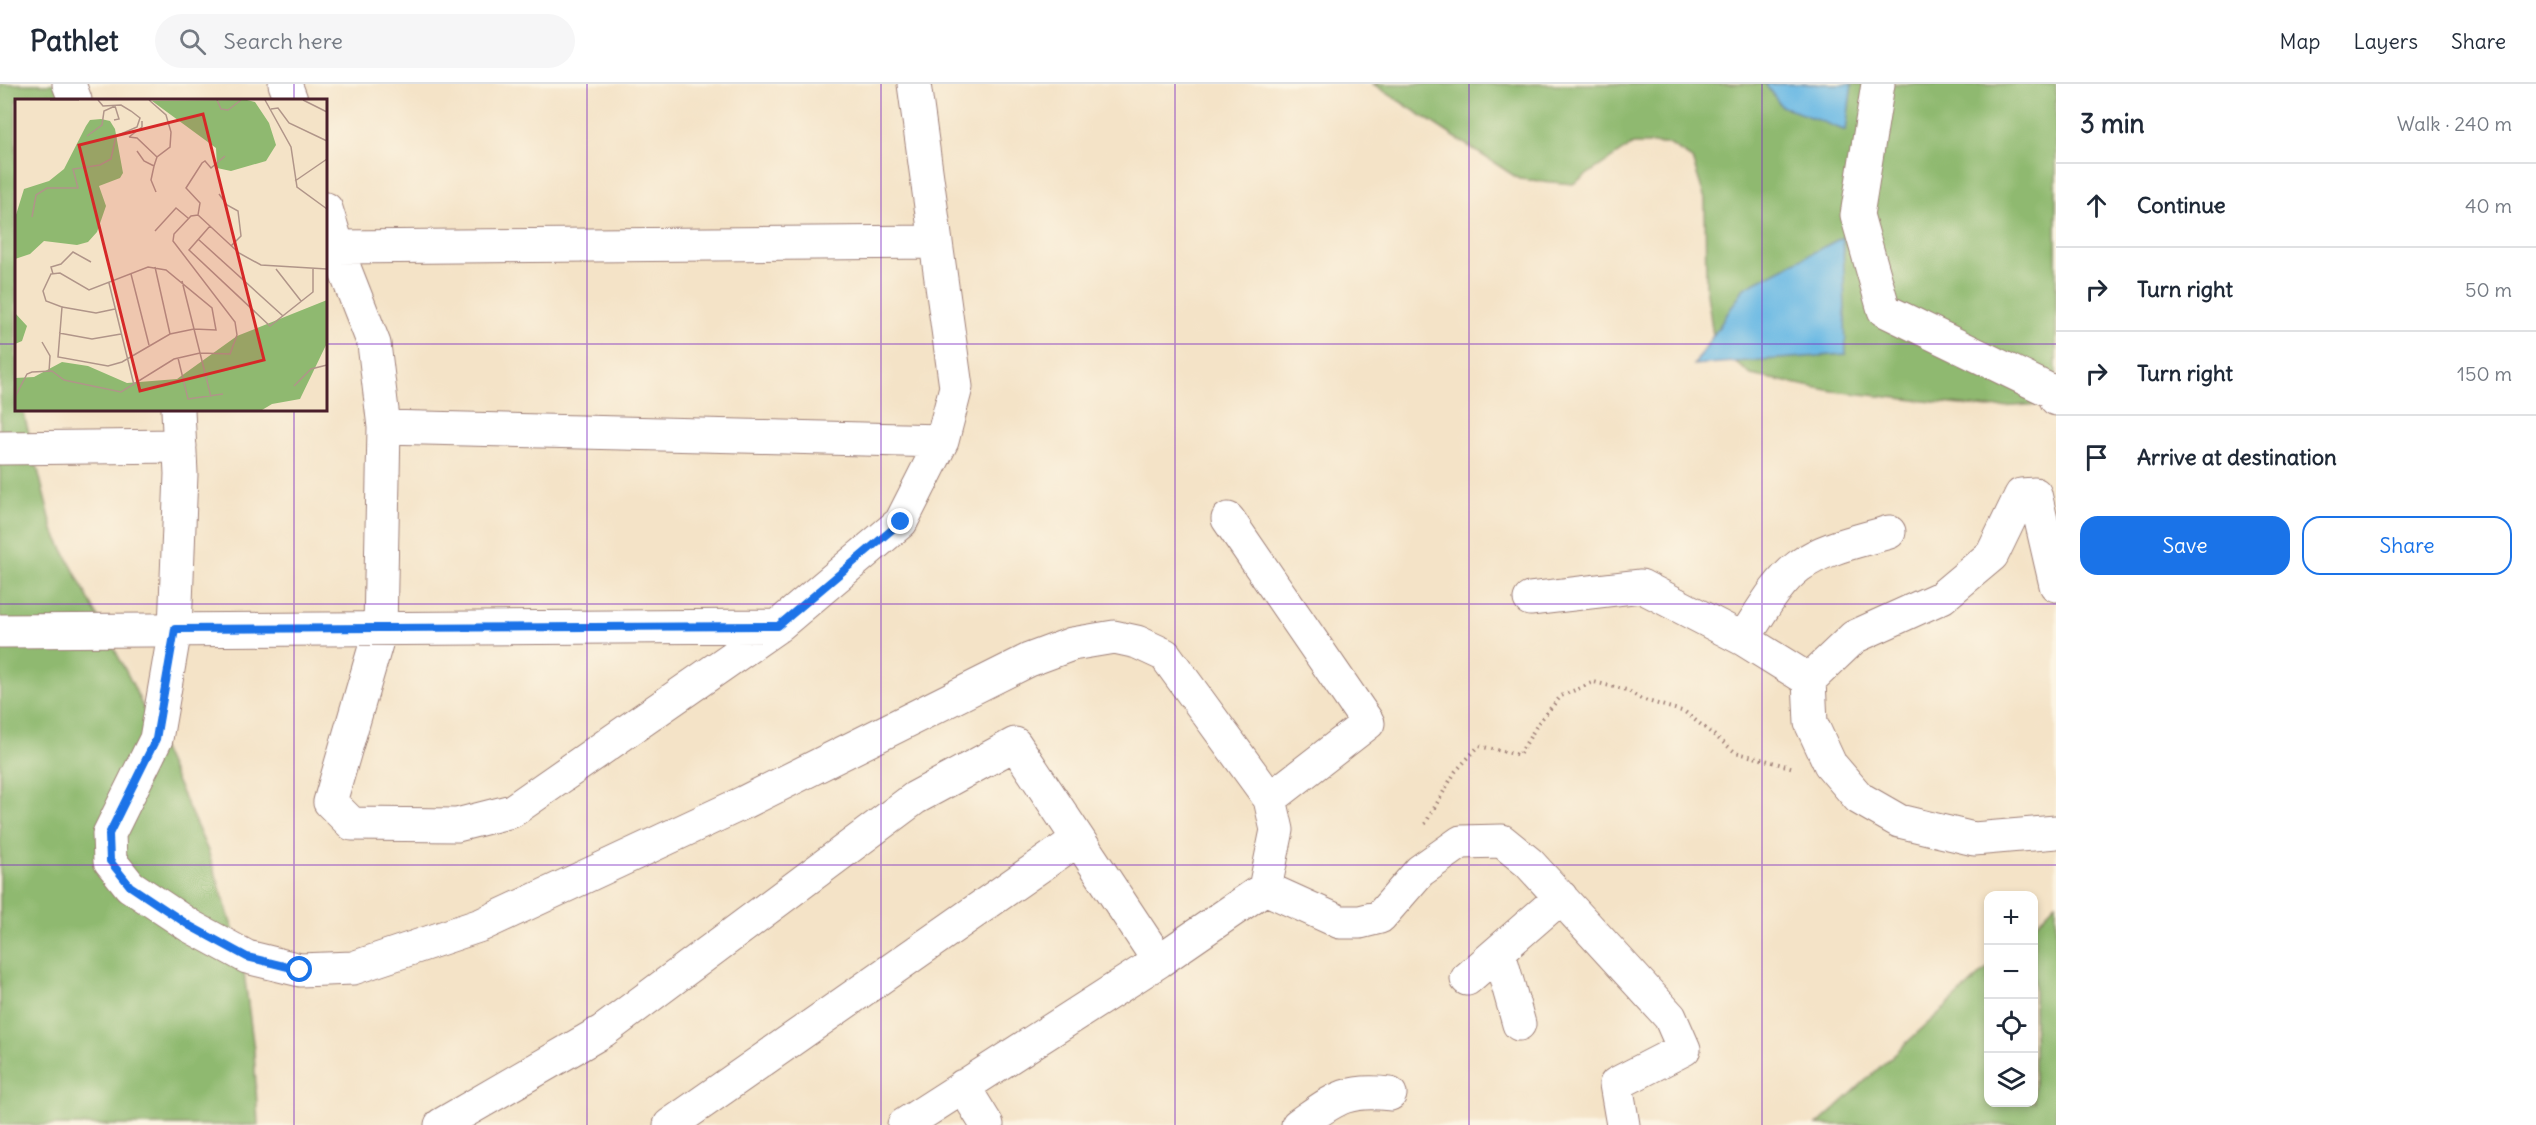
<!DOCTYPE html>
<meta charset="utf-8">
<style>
:root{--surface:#fff;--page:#f6f6f7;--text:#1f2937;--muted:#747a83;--line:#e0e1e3;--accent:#1a73e8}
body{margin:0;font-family:Delius,sans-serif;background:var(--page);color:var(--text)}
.controls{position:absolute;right:18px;bottom:18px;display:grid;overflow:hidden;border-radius:12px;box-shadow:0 3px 9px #0003}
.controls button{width:54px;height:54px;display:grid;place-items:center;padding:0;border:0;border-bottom:2px solid var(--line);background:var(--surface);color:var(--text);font:30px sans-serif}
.stop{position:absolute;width:18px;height:18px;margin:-14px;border:4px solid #1a73e8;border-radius:50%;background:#fff}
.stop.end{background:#1a73e8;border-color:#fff;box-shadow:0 2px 6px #0008}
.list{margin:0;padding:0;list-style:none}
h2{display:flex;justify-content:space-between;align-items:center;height:78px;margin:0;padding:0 24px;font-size:26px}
h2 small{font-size:20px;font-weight:400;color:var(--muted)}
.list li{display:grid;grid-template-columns:39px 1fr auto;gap:18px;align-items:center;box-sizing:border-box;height:84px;padding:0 24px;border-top:2px solid var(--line)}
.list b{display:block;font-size:22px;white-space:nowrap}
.list em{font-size:20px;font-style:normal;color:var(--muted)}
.actions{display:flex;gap:12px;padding:18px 24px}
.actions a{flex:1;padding:14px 0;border:2px solid var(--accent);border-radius:18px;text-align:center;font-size:21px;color:var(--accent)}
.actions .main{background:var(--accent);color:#fff}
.icon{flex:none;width:33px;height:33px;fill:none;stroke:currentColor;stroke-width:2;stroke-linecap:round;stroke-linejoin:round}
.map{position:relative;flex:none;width:2056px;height:1041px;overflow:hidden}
header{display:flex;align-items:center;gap:36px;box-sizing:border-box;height:84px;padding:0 30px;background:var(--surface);border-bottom:2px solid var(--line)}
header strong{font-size:28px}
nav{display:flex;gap:33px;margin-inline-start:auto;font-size:21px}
.search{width:420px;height:54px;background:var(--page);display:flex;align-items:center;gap:15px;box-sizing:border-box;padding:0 21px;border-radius:33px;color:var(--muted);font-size:22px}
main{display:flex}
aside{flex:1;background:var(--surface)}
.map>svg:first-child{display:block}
</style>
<header>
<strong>Pathlet</strong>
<div class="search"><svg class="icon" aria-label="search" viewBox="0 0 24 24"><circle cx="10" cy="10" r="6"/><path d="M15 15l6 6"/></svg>Search here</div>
<nav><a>Map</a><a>Layers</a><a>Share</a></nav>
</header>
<main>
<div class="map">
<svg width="2056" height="1041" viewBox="0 0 2056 1041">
<rect width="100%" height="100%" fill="#fcf5e5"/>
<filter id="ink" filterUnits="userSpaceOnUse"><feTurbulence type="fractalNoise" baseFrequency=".0167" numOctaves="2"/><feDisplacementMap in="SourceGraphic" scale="12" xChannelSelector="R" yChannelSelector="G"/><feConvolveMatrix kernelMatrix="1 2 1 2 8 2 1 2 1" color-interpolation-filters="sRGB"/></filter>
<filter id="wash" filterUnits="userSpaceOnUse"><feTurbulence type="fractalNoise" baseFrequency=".008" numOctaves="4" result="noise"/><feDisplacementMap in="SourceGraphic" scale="24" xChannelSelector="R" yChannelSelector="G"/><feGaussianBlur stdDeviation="1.35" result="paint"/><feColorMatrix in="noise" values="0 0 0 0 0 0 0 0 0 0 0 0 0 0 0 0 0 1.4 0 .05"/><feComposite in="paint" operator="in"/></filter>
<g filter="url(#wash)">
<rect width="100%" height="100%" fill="#f4e3c7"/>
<path fill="#8fb970" stroke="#6c6c4e" stroke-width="1.5" d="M0,0H63L59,16H16V326H23L53,446L132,599L208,767L242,873L254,966L258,1041H0Z
M1373,0H2056V319L1988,324L1833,307L1751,291L1714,259L1706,202L1705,115L1692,75L1669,60H1633L1573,100L1519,95Z
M2056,819V1041H1817L1988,884V1018H2034V841Z"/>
<path fill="#6ab9e4" stroke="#5a6c88" stroke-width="1.5" d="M1765,0H1852L1846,47L1781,22Z
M1843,153L1846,270L1694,281L1744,204Z"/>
</g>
<g filter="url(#ink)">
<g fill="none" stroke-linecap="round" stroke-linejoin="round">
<defs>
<path id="minor" d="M69,0L75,16
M285,0L291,16
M1878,0L1857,131L1884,226L2055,309L2056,315
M326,125L345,186L374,260L384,343L380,546L330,718L352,740L457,741L512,727L778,542L901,438L942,357L956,303L914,0
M338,163L936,158
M178,326L181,390L175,545L156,655L109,750L110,777L130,802L190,842L247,873L300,886L353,884L481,841L745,718L1029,576L1072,560L1114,553L1137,558L1165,571L1270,715L1277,746L1265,804L1159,877L904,1041
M384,343L942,357
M0,364L180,362
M1228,435L1368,639L1270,715
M1530,515L1641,502L1743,555L1809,596L1811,639L1830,680L1859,714L1899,737L1974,755L2056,748
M0,547L778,542
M1743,555C1759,532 1776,499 1799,482C1825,463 1860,457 1889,448
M1809,596L1854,553L1942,513L1992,471L2021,411L2035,410L2056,501
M1265,804L1340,838H1360L1380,833L1420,787L1461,758L1502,757L1529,779L1670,933L1684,965L1616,1000L1623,1041
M1499,869L1519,940
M1467,895L1561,813
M963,1002L987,1041
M441,1041L603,947L915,714L1015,660L1159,877
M670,1041L1077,756
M1298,1041C1333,1017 1345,1004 1390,1010"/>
</defs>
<use href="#minor" stroke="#9f8179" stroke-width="35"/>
<path stroke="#9f8179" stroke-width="4" stroke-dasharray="1.5 4.5" stroke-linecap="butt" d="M1425,740L1455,688L1479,662L1519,671L1539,638L1561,612L1594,598L1627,606L1641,615L1685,628L1735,668L1794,684"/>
<use href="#minor" stroke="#fff" stroke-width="33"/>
</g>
</g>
<g fill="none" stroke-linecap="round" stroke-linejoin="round" filter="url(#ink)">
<path stroke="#1a73e8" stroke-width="8" d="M300,886L247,873L190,842L130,802L110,777L109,750L156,655L175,545L778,542L901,438"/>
</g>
<path fill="none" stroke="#7b2cbf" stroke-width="1.5" stroke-opacity="0.55" d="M294,0V16M587,0V1041M881,0V1041M1175,0V1041M1469,0V1041M1762,0V1041M0,260H16M326,260H2056M294,326V1041M0,520H2056M0,781H2056"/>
<g transform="translate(15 15)">
<rect width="312" height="312" fill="#f4e3c7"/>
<path d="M232,1L240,3L254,24L261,46L251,62L216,72L202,69L201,49L137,2ZM86,20L95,22L100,30L108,74L105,79L84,87L91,107L82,133L73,143L62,146L29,142L15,155L0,160V119L9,90L34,82L49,70L71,27L75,21ZM312,201V244L285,300L257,305L247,311H0V279L19,278L47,263L73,267L112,284L162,280L222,237ZM0,214L12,227L7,242L0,245Z" fill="#8fb970"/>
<path fill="none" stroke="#b09589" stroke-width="1.5" d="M35,1H64M134,1L151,16L156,33L155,48L142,58L139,67L136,81L141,93M202,1L206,10L213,11L226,1M250,1L276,48L282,88L312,110M288,1L312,13M256,10L263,9L274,24L312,42M72,37L87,26L89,12L100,7L104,20L99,21M114,38L122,39L142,58M114,38L127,28V22M122,52L129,62L139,67M280,82L312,60M204,95L212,106L223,112L226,137L216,147M183,116L185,104L171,89L187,64L190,62L196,69L210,57M17,118L21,96L32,89H63L58,70L85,66L96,60L101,37L122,28L125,19L116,12L106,6L88,7L83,1M195,127L174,151L255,227L298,193V169M140,132L161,109L173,119M183,140L268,217M133,168L151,171L197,209L201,231L179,230L155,235L107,263L93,267L43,258L47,208L31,202L28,192L36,175L45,174L74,191ZM140,168L155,235M261,170L286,202M38,175L36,168L46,165L58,153L76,163M116,175L134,246M167,182L196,298M94,184L119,286M47,208L81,214L100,210M44,234L77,240L106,235M27,243L35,257L34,273M163,259L173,300L208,295M279,287L296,270L312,266M0,298L12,275L17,273L37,272L49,281L106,293L159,260L185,254L215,255L222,236L220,223L158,142L159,135L176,117L183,116L224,154L246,166L312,170"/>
<path fill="#d62828" fill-opacity="0.15" stroke="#d62828" stroke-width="3" d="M188,15L249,261L125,292L64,46Z"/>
<rect width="312" height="312" fill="none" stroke="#4a1f2b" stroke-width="3"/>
</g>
</svg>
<div class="controls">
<button>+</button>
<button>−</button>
<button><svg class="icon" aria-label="locate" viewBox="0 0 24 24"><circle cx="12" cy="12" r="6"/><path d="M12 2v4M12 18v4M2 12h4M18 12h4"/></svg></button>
<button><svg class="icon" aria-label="layers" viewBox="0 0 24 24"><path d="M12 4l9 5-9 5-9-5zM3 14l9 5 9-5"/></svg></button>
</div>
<div class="stop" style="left:300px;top:886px"></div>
<div class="stop end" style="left:901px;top:438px"></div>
</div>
<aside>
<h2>3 min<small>Walk · 240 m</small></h2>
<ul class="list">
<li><svg class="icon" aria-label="ahead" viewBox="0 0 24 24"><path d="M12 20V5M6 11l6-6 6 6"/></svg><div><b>Continue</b></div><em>40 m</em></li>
<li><svg class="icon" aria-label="right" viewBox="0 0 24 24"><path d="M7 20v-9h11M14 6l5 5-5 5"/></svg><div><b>Turn right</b></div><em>50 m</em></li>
<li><svg class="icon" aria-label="right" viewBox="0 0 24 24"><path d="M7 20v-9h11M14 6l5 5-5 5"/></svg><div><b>Turn right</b></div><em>150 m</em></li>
<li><svg class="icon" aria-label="arrive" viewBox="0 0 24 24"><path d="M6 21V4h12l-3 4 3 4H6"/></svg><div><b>Arrive at destination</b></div></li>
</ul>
<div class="actions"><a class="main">Save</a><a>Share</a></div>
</aside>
</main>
